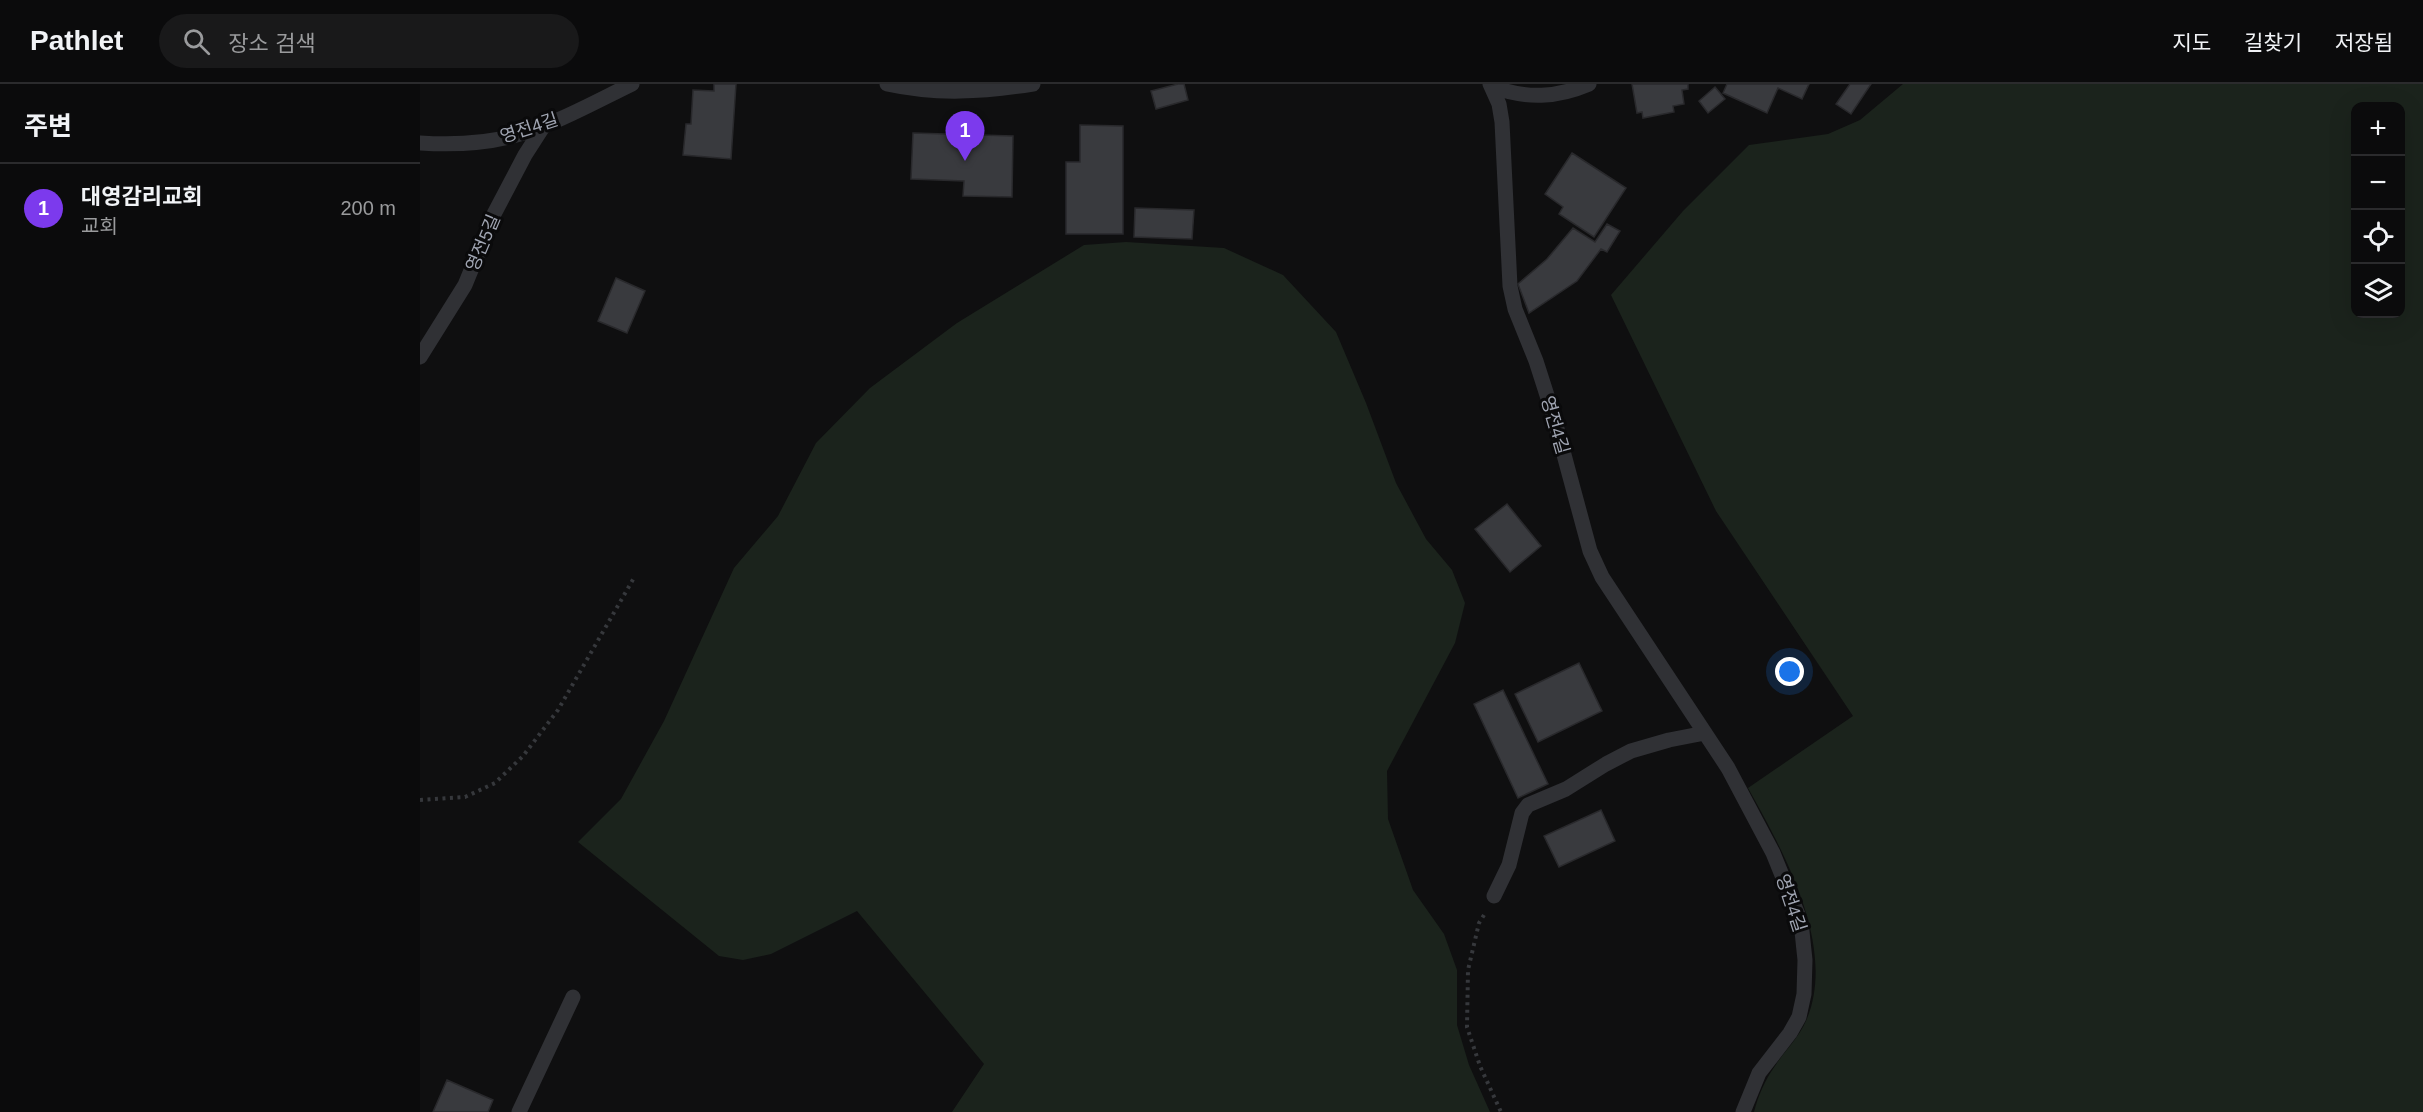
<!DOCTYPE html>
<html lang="ko">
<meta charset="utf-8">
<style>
:root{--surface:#0b0b0c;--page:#19191a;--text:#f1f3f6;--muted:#9a9b9d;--line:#2b2b2d;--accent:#7c3aed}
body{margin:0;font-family:Helvetica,"Noto Sans KR",sans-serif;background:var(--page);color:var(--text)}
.controls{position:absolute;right:18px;top:18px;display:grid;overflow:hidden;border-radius:12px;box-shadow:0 6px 24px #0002}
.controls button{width:54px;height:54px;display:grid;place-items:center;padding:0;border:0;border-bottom:2px solid var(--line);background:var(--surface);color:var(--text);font:30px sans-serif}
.you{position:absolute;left:1370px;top:588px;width:21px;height:21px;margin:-15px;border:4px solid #fff;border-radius:50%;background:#1a73e8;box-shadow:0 0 0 9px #1a73e833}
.badge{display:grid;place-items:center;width:39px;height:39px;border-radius:50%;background:var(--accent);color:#fff;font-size:20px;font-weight:700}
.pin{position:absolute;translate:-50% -50px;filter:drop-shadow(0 2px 3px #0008)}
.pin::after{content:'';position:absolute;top:32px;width:21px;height:18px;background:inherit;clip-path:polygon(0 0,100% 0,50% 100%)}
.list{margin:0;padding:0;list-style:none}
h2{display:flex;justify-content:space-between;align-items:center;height:78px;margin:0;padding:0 24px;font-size:26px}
h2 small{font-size:20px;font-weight:400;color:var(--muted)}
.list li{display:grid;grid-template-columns:39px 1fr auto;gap:18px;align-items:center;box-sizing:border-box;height:90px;padding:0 24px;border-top:2px solid var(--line)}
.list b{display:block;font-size:22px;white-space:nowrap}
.list p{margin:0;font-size:20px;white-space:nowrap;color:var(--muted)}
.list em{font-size:20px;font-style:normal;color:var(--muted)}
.icon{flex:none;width:33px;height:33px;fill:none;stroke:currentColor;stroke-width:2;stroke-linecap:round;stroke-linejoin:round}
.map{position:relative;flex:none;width:2003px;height:1028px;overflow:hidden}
header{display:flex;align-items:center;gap:36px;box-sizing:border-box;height:84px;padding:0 30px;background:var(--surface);border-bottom:2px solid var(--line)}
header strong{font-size:28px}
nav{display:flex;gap:33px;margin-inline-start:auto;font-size:21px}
.search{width:420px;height:54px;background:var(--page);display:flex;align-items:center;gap:15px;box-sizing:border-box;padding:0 21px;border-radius:33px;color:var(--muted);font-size:22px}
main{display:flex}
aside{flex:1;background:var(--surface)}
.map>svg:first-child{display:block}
</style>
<header>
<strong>Pathlet</strong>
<div class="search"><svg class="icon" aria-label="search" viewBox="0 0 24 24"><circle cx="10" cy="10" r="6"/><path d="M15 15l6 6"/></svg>장소 검색</div>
<nav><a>지도</a><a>길찾기</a><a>저장됨</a></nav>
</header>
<main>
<aside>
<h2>주변<small></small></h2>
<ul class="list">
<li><span class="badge">1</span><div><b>대영감리교회</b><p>교회</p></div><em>200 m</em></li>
</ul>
</aside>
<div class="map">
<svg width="2003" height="1028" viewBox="0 0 2003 1028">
<rect width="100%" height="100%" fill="#0f0f10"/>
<path fill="#1b231c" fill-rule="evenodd" d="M1483,0H2003V1028H1334C1338,1012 1345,996 1355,982C1365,966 1378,955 1386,937C1418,863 1363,767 1328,704L1433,632L1296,427L1191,211L1263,127L1329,61L1408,50L1440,36ZM1936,22H1980V230H1936Z
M706,158L804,164L863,191L916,248L946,319L976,399L1006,455L1032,486L1045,519L1035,559L967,687L968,735L993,806L1024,850L1037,886V941L1049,981L1070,1028H532L564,980L437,827L351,870L323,876L299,872L158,758L201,715L244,637L314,484L358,432L396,359L450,304L537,239L664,161Z"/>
<path fill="#393a3e" stroke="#29292c" stroke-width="1.5" d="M294,0H316L311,75L263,71L266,40H271L273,6L294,7Z
M758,0H764L768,16L736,25L731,7Z
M1212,0H1268V5L1262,6L1264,20L1253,22L1254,28L1223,34L1222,28L1217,29Z
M1307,0H1389L1382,15L1358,4L1347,29L1303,9Z
M1430,0H1451L1431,30L1416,20Z
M1295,3L1305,15L1288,29L1279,17Z
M660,41L703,42V150H646V78H660Z
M493,49L593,52L592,113L543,112L544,97L491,95Z
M1152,69L1206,104L1174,153L1139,130L1143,123L1125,110Z
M715,124L774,126L772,155L714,153Z
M1187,140L1200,147L1187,168L1181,165L1157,197L1109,229L1098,200L1127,175L1153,144L1175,158Z
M196,194L225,207L207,249L178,237Z
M1087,420L1121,462L1090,488L1055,445Z
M1159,579L1182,627L1118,658L1095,610Z
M1083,606L1128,700L1098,714L1054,620Z
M1181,726L1195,757L1139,783L1124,752Z
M27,996L73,1016L68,1028H13Z"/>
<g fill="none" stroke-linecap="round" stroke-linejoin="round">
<path stroke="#36383c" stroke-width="4" stroke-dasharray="3 4.5" stroke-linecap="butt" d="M0,716L45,713L75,699L103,672L138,626L215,492
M1064,831L1059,839L1048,886L1047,943L1060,982L1081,1028"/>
<path stroke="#303135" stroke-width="15" d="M467,0C517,11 563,8 613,0
M1070,0L1079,20L1082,38L1090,202L1095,225L1116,277L1133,330L1170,467L1182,493L1308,684L1353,769L1381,838L1385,876L1384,910L1379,933L1370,949L1339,989L1323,1028
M1073,3C1107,15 1136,14 1169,0
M0,59C31,61 63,60 93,52C134,41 173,19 212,0
M0,273L45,201L74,130L105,71L123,43
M1074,812L1089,781L1102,729L1108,721L1146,705L1186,680L1211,667L1249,656L1285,649
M99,1028L153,913"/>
</g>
<g text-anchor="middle" stroke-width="6" stroke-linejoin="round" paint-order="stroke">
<g font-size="18" fill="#a0a5b2" stroke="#0a0a0b">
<text transform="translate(109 44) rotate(-18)" y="6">영전4길</text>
<text transform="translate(63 159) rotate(-67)" y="6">영전5길</text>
<text transform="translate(1135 341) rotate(74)" y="6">영전4길</text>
<text transform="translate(1371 819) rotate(72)" y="6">영전4길</text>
</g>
</g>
</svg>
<div class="controls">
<button>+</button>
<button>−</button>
<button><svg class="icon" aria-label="locate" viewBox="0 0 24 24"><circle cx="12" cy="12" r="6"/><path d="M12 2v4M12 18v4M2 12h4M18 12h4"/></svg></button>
<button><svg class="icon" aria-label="layers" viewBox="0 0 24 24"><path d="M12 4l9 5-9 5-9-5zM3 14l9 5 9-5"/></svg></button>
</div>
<div class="you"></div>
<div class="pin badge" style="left:545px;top:77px">1</div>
</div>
</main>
